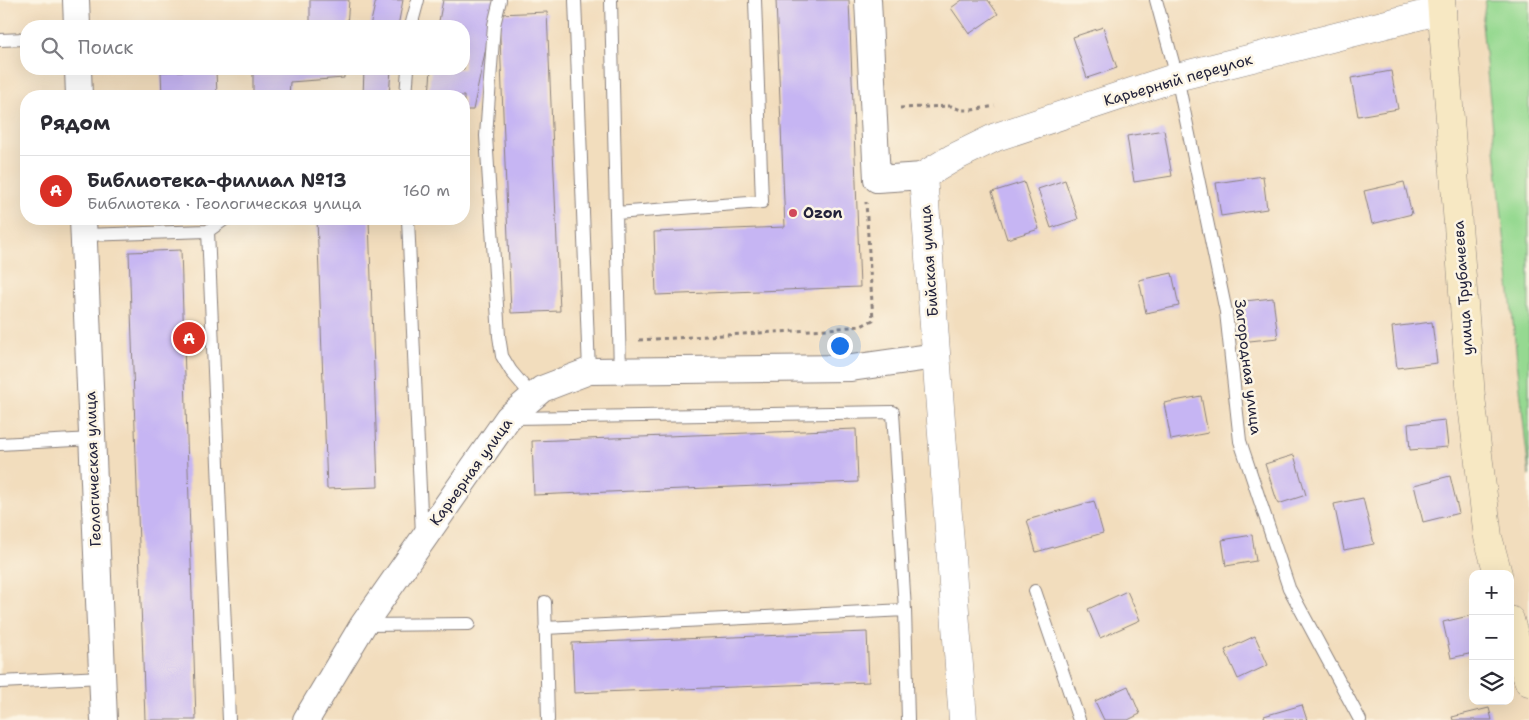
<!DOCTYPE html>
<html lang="ru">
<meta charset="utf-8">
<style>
:root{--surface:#fff;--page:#f7f7f7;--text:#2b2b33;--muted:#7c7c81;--line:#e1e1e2;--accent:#d93025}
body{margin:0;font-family:"Shantell Sans",sans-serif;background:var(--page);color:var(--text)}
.controls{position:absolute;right:15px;bottom:15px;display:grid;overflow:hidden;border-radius:10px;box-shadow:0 5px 20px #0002}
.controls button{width:45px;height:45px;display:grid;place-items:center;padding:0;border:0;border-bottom:1px solid var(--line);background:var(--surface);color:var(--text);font:25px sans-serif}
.you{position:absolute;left:839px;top:345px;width:18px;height:18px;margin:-12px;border:4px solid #fff;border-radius:50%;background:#1a73e8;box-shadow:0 0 0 8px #1a73e833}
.badge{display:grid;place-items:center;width:32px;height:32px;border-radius:50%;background:var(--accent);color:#fff;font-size:16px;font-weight:700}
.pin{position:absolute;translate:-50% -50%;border:2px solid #fff;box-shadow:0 1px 5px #0006}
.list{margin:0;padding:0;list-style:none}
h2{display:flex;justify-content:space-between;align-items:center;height:65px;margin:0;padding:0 20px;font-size:21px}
h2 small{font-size:16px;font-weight:400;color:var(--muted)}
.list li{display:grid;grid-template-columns:32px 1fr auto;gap:15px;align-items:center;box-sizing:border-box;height:70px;padding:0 20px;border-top:1px solid var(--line)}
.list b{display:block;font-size:19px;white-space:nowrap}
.list p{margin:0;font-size:16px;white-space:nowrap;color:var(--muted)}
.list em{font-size:16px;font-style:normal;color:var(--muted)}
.icon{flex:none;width:28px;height:28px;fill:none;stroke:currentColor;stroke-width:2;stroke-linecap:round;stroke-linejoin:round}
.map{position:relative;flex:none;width:1529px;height:720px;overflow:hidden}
.search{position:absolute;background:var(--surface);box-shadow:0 5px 20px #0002;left:20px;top:20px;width:450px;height:55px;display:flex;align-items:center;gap:12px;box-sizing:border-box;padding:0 18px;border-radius:20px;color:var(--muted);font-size:19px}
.panel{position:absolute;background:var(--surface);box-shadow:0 5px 20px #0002;left:20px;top:90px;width:450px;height:135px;border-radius:20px}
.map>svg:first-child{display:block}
</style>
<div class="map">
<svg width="1529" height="720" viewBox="0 0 1529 720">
<rect width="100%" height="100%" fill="#fcf5e5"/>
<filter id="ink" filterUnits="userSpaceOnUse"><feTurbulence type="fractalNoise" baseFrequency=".02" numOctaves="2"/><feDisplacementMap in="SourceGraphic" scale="10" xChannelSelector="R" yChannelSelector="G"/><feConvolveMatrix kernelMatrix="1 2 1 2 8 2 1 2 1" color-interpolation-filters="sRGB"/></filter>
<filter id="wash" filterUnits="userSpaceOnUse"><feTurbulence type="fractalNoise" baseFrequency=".0096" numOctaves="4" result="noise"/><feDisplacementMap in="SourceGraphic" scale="20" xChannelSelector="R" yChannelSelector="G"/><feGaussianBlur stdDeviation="1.12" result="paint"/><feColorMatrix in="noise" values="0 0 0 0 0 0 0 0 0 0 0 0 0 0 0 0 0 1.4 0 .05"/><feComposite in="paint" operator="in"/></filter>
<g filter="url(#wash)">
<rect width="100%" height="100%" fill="#f2ddbd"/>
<path fill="#96d991" stroke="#5c7e66" d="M1486,0H1529V475L1482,24Z"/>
<g id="blocks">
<path fill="#c6b5f3" d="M310,0H349L347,26H183V25L310,22Z
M376,0H403L398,26H370Z
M443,0H496L473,110H464V96H429L431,69H464V26H438Z
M776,0H849L860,287L656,295L654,232L785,227Z
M962,0H988L998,14L969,34L951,8Z
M547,12L560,311L511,313L499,14Z
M1103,27L1117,68L1087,78L1073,37Z
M253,69H344V78L290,82L289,96H253Z
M364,69H391L389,96H363Z
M216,70L217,96H162L161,72Z
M1391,71L1398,109L1358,116L1351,78Z
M1164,130L1172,176L1134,182L1127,136Z
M1263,176L1267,209L1221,216L1216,183Z
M1065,180L1078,219L1051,228L1038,189Z
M1024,182L1039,229L1007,239L992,192Z
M1404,182L1412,214L1372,224L1364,191Z
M317,219H369L378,487L327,489Z
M181,250L196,720H145L129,252Z
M1172,273L1179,306L1146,313L1139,280Z
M1273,298L1278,338L1240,342L1235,302Z
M1432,322L1437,363L1397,368L1392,327Z
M1201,396L1208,433L1171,440L1164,403Z
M1445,420L1448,447L1410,450L1408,424Z
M856,429L858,482L534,495L532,441Z
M1294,455L1306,495L1278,504L1265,464Z
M1450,476L1459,513L1423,522L1414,485Z
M1363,498L1374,544L1344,550L1334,504Z
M1094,501L1103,533L1036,552L1027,520Z
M1252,535L1256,561L1226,566L1222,540Z
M1127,591L1140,620L1100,638L1088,609Z
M1473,615V653L1451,658L1443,622Z
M867,632L869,682L574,693L572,643Z
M1255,636L1268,665L1238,679L1225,650Z
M1128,686L1140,714L1128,720H1104L1095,701Z
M1302,705L1307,720H1265L1264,716Z
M1489,708L1492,720H1453L1452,717Z"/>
</g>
</g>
<g filter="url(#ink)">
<use href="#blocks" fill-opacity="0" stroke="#8a807c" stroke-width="1"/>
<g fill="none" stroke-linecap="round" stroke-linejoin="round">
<defs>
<path id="service" d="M500,0L494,25L486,136L499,336L502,356L511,371L533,397
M575,0L589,371
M611,0L616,213L762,202L755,0
M1156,0L1177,77L1226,312L1240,441L1289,588L1360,720
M411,26L418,0
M0,40L26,39
M406,96L408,69
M616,213L620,371
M408,219L422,535
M208,231L225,219
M84,235L208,231L229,720
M513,418L893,412L905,610L908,720
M0,444L92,439
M1035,591L1079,720
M545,602L548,720
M364,625L469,624
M545,628L905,610
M0,682L102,677"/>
<path id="minor" d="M76,0L77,26
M868,0L877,179L923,176
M78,69L79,96
M83,219L104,720
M306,720L363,625L508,418L542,389L589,371L851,368L936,356"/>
<path id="tertiary" d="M963,720L923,176L953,158L996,137L1177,77L1442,10"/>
<path id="secondary" d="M1441,0L1471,397L1488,537L1498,574
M1510,620L1522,664L1529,682"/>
</defs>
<use href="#service" stroke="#8a807c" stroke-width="14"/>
<use href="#minor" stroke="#8a807c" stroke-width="28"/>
<use href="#tertiary" stroke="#8a807c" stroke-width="29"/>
<use href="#secondary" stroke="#8a807c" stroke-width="29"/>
<path stroke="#8a807c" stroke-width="3" stroke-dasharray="4 4" stroke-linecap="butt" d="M900,108L951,106L961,110H972L995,106
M639,340L828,329L861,326L873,320L866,202"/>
<use href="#service" stroke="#fff" stroke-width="12"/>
<use href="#minor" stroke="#fff" stroke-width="26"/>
<use href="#tertiary" stroke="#fff" stroke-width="28"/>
<use href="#secondary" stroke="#f7e8c3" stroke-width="28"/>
</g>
</g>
<circle fill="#d1495b" stroke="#fcf5e5" stroke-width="2" cx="793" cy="213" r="5"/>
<g text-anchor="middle" stroke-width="5" stroke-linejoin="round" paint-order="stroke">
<g font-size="15" fill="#22223b" stroke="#fcf5e5">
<text transform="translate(1178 80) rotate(-16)" y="5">Карьерный переулок</text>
<text transform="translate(929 261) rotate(-94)" y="5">Бийская улица</text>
<text transform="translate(1463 288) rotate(-94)" y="5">улица Трубачеева</text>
<text transform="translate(1248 367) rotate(83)" y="5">Загородная улица</text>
<text transform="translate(93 469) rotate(-92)" y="5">Геологическая улица</text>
<text transform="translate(471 472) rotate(-54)" y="5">Карьерная улица</text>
</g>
<g font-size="15" font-weight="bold" fill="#22223b" stroke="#fcf5e5" text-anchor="start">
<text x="803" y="218">Ozon</text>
</g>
</g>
</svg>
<div class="controls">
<button>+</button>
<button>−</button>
<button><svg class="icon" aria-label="layers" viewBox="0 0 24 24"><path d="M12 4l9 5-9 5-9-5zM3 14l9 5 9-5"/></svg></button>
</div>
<div class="you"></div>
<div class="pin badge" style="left:189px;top:338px">A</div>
<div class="search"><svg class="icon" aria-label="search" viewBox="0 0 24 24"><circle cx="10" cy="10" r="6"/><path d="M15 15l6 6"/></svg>Поиск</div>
<section class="panel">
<h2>Рядом<small></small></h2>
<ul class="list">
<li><span class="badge">A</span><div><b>Библиотека-филиал №13</b><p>Библиотека · Геологическая улица</p></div><em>160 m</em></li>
</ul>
</section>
</div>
